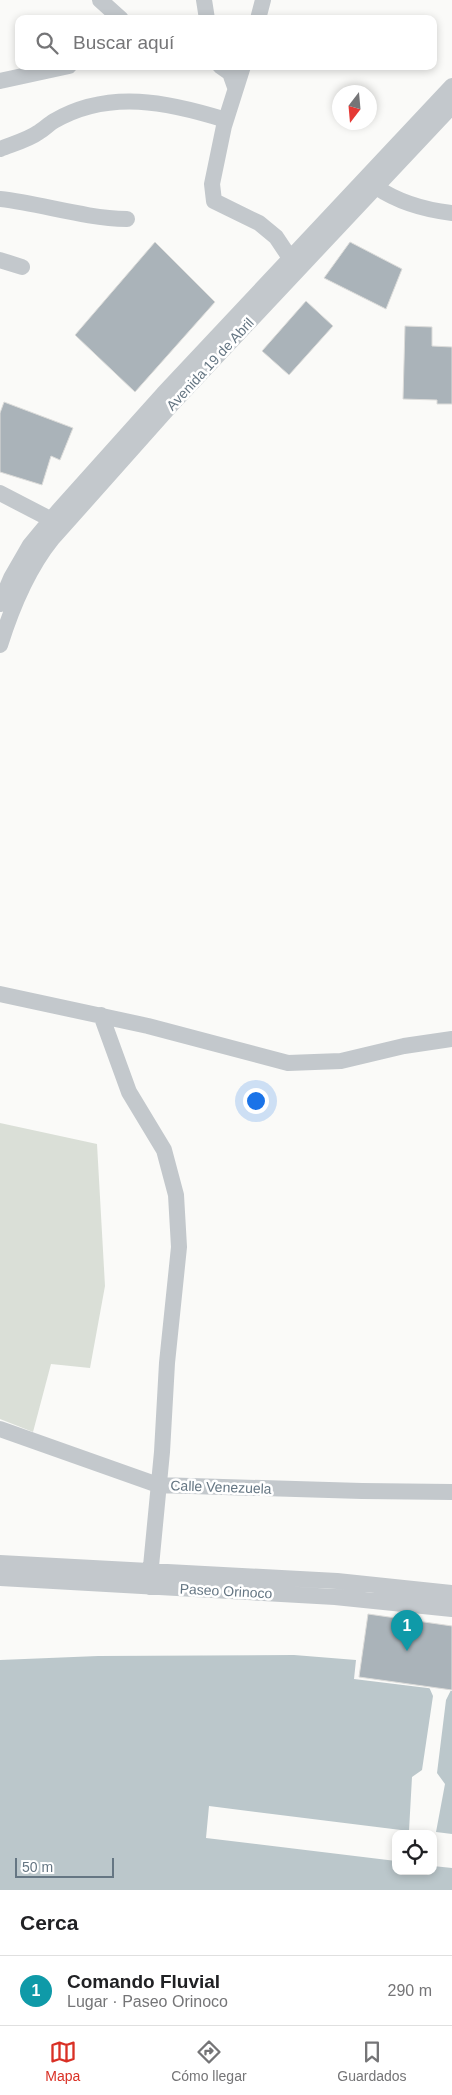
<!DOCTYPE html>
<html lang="es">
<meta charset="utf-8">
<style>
:root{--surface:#fff;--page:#f6f6f6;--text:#202124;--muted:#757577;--line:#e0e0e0;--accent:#d93025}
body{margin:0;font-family:Arial,sans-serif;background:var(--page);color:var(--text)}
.controls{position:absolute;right:15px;bottom:15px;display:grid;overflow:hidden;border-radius:10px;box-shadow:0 2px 8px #0003}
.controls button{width:45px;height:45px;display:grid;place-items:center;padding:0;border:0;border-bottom:1px solid var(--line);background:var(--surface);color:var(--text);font:25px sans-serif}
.compass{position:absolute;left:332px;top:85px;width:45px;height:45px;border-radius:50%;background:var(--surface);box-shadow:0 2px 8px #0003;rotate:196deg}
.scale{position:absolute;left:15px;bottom:12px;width:99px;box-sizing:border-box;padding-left:5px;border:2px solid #657683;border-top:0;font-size:14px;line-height:18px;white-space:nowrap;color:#657683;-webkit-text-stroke:4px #fff;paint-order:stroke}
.you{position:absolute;left:255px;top:1100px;width:18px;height:18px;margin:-12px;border:4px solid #fff;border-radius:50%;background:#1a73e8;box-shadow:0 0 0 8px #1a73e833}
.badge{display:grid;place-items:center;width:32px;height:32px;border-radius:50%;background:var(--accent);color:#fff;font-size:16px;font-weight:700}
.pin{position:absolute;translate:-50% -41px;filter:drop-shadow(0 1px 2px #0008)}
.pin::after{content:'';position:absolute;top:26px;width:18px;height:15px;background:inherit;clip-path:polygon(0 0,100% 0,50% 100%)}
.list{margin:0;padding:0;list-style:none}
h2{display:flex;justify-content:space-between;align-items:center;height:65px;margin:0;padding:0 20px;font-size:21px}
h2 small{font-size:16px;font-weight:400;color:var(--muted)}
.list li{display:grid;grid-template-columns:32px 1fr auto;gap:15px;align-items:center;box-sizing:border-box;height:70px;padding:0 20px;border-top:1px solid var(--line)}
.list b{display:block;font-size:19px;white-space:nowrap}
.list p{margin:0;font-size:16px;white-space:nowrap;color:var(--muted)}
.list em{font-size:16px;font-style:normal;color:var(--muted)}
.icon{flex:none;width:28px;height:28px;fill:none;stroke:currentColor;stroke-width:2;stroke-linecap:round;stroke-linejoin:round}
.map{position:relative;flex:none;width:452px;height:1890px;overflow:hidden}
.search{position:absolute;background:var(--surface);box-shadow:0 2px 8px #0003;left:15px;right:15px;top:15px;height:55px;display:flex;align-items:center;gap:12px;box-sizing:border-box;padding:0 18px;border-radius:10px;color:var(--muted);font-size:19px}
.sheet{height:135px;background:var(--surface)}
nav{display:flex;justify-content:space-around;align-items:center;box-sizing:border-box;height:70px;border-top:1px solid var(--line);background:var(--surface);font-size:14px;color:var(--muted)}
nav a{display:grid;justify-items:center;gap:2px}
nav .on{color:var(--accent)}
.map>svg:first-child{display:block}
</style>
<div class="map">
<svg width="452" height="1890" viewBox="0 0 452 1890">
<rect width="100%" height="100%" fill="#fafaf8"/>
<path fill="#dadfd7" d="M0,1123L97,1144L105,1286L90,1368L51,1364L33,1432L0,1419Z"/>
<path fill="#bbc7cb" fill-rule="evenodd" d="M294,1655L356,1660L354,1679L452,1691V1890H0V1660L98,1656ZM396,1834H433V1871H396Z"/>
<path fill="#fafaf8" d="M429,1687L451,1690L446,1700L437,1773L445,1784L436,1832L452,1834V1868L433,1866V1834H396V1861L206,1838L209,1806L409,1831L412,1777L422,1770L433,1696Z"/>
<path fill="#aab3b9" stroke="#dcdcda" d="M155,242L215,302L135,392L75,335Z
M350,242L402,269L386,309L324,278Z
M306,301L333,326L289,375L262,351Z
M405,326L432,327V346L452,347V404H437V400L403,399Z
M4,402L73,428L60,460L51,456L42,485L0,472V413Z
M368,1614L452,1626V1690L359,1677Z"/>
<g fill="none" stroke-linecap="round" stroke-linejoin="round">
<path stroke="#c3c8cc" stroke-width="16" d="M100,0L121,19
M204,0L207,19
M258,19L263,0
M220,66L230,73L235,87
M243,66L224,126L212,184L214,201L259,223L276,237L290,258
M0,81L69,66
M0,149C12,144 28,140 39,132C44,129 49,124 54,121C109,89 168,102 226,120
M376,187C398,202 426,210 452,213
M0,199C43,204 83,218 127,219
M0,260L22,267
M0,493L50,519
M0,604L11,578L30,545L59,510L163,394L452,86
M0,645C12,607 27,570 52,539L173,403L452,106
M0,994L148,1026L288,1063L341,1061L404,1046L452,1039
M101,1015L129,1092L164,1150L176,1195L179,1247L167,1363L162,1452L149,1587
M0,1429L158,1485L362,1491L452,1492
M0,1563L337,1581L452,1593
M0,1578L335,1597L452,1609"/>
</g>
<g text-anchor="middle" stroke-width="5" stroke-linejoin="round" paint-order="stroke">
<g font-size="14" fill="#657683" stroke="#fff">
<text transform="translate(210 364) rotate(-47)" y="5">Avenida 19 de Abril</text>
<text transform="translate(221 1487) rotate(2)" y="5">Calle Venezuela</text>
<text transform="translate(226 1591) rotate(3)" y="5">Paseo Orinoco</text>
</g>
</g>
</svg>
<div class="controls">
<button><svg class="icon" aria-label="locate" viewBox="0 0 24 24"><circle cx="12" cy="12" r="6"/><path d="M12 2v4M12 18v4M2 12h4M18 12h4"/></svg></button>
</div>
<svg class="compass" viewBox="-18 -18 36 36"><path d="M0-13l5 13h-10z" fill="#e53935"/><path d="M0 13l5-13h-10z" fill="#757577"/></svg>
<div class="scale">50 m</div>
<div class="you"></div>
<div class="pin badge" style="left:407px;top:1651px;background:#0f9aa8">1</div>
<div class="search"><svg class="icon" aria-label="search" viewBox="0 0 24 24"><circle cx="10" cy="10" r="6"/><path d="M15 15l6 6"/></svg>Buscar aquí</div>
</div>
<section class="sheet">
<h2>Cerca<small></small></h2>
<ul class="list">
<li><span class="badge" style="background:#0f9aa8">1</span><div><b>Comando Fluvial</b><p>Lugar · Paseo Orinoco</p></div><em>290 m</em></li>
</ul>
</section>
<nav>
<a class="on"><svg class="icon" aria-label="map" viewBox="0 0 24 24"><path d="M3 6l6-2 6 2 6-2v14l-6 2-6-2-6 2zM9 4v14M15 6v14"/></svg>Mapa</a>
<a><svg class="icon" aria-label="directions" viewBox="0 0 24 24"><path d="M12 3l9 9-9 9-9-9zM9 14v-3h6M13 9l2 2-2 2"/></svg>Cómo llegar</a>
<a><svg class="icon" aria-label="saved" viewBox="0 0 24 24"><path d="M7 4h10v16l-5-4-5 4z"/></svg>Guardados</a>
</nav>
